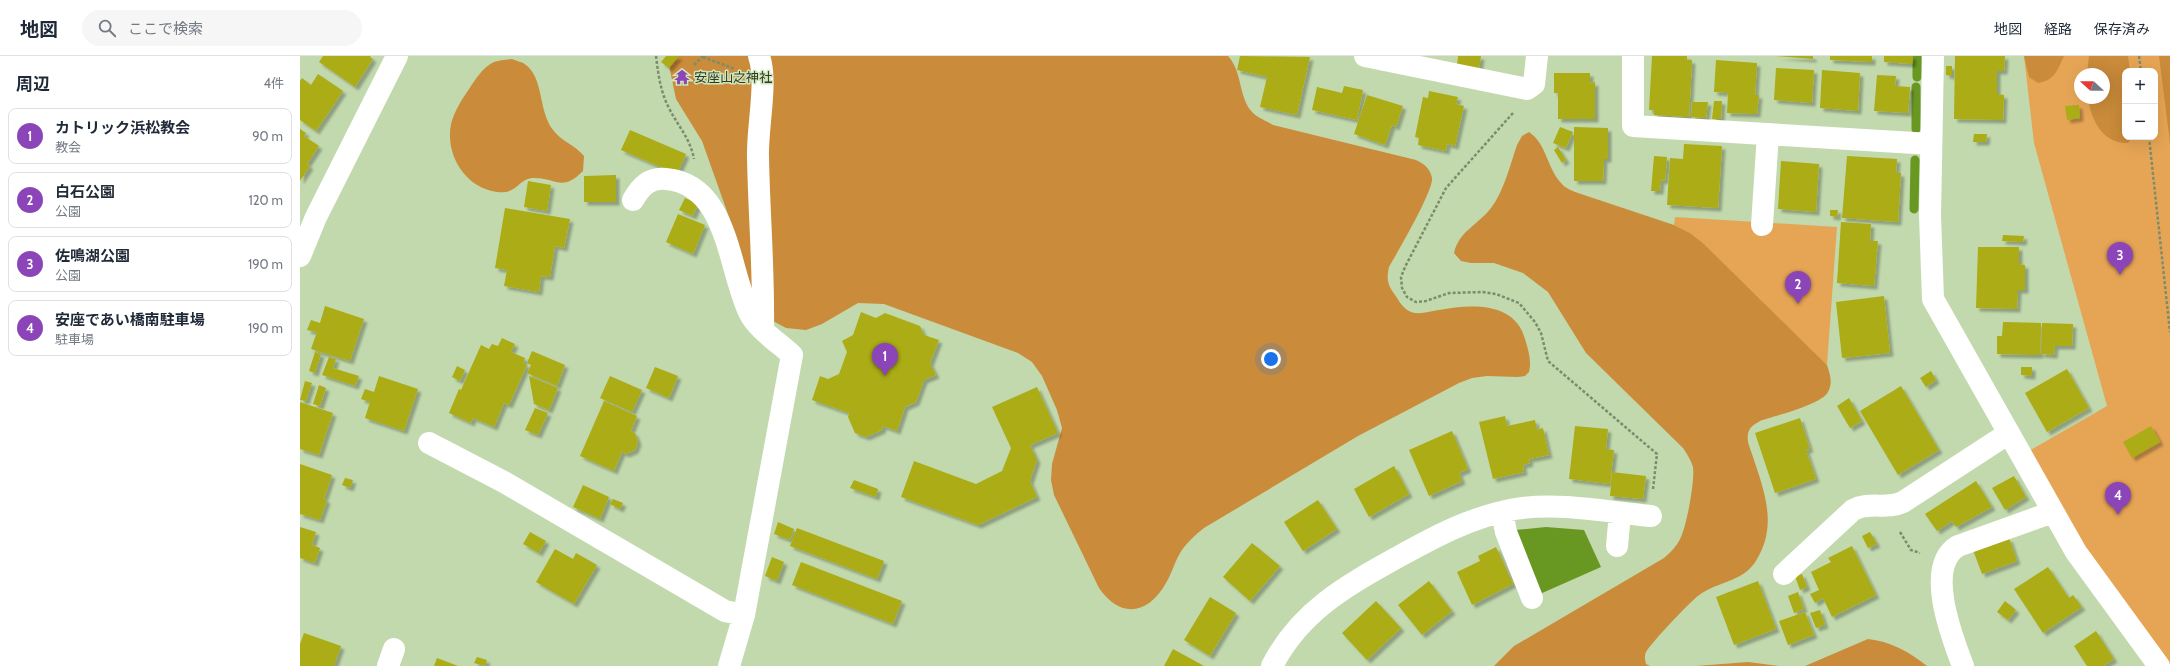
<!DOCTYPE html>
<html lang="ja">
<meta charset="utf-8">
<style>
:root{--surface:#fff;--page:#f6f6f7;--text:#1f2937;--muted:#747a83;--line:#e0e1e3;--accent:#8c45b8}
body{margin:0;font-family:Cabin,"Noto Sans JP",sans-serif;background:var(--page);color:var(--text)}
.controls{position:absolute;right:12px;top:12px;display:grid;overflow:hidden;border-radius:8px;box-shadow:0 4px 16px #0002}
.controls button{width:36px;height:36px;display:grid;place-items:center;padding:0;border:0;border-bottom:1px solid var(--line);background:var(--surface);color:var(--text);font:20px sans-serif}
.compass{position:absolute;left:1774px;top:12px;width:36px;height:36px;border-radius:50%;background:var(--surface);box-shadow:0 4px 16px #0002;rotate:291deg}
.you{position:absolute;left:971px;top:303px;width:14px;height:14px;margin:-10px;border:3px solid #fff;border-radius:50%;background:#1a73e8;box-shadow:0 0 0 6px #1a73e833}
.badge{display:grid;place-items:center;width:26px;height:26px;border-radius:50%;background:var(--accent);color:#fff;font-size:13px;font-weight:700}
.pin{position:absolute;translate:-50% -33px;filter:drop-shadow(0 1px 2px #0008)}
.pin::after{content:'';position:absolute;top:21px;width:14px;height:12px;background:inherit;clip-path:polygon(0 0,100% 0,50% 100%)}
.list{margin:0;padding:0;list-style:none}
h2{display:flex;justify-content:space-between;align-items:center;height:52px;margin:0;padding:0 16px;font-size:17px}
h2 small{font-size:13px;font-weight:400;color:var(--muted)}
.list li{display:grid;grid-template-columns:26px 1fr auto;gap:12px;align-items:center;box-sizing:border-box;height:56px;margin:0 8px 8px;padding:0 8px;border:1px solid var(--line);border-radius:8px}
.list b{display:block;font-size:15px;white-space:nowrap}
.list p{margin:0;font-size:13px;white-space:nowrap;color:var(--muted)}
.list em{font-size:13px;font-style:normal;color:var(--muted)}
.icon{flex:none;width:22px;height:22px;fill:none;stroke:currentColor;stroke-width:2;stroke-linecap:round;stroke-linejoin:round}
.map{position:relative;flex:none;width:1870px;height:610px;overflow:hidden}
header{display:flex;align-items:center;gap:24px;box-sizing:border-box;height:56px;padding:0 20px;background:var(--surface);border-bottom:1px solid var(--line)}
header strong{font-size:19px}
nav{display:flex;gap:22px;margin-inline-start:auto;font-size:14px}
.search{width:280px;height:36px;background:var(--page);display:flex;align-items:center;gap:10px;box-sizing:border-box;padding:0 14px;border-radius:22px;color:var(--muted);font-size:15px}
main{display:flex}
aside{flex:1;background:var(--surface)}
.map>svg:first-child{display:block}
</style>
<header>
<strong>地図</strong>
<div class="search"><svg class="icon" aria-label="search" viewBox="0 0 24 24"><circle cx="10" cy="10" r="6"/><path d="M15 15l6 6"/></svg>ここで検索</div>
<nav><a>地図</a><a>経路</a><a>保存済み</a></nav>
</header>
<main>
<aside>
<h2>周辺<small>4件</small></h2>
<ul class="list">
<li><span class="badge">1</span><div><b>カトリック浜松教会</b><p>教会</p></div><em>90 m</em></li>
<li><span class="badge">2</span><div><b>白石公園</b><p>公園</p></div><em>120 m</em></li>
<li><span class="badge">3</span><div><b>佐鳴湖公園</b><p>公園</p></div><em>190 m</em></li>
<li><span class="badge">4</span><div><b>安座であい橋南駐車場</b><p>駐車場</p></div><em>190 m</em></li>
</ul>
</aside>
<div class="map">
<svg width="1870" height="610" viewBox="0 0 1870 610">
<defs>
<filter id="shadow"><feDropShadow dx="3.5" dy="3.5" stdDeviation="1" flood-color="#0004"/></filter>
</defs>
<rect width="100%" height="100%" fill="#c2d9ad"/>
<path fill="#e6a555" fill-rule="evenodd" d="M1724,0H1870V610L1784,491L1729,395L1807,350L1734,87ZM1825,15H1855V81H1825ZM1780,18H1804V42H1780Z
M1375,161L1537,171L1527,309L1403,187L1390,177L1374,169Z"/>
<path fill="#ca8b3a" d="M367,0H928C943,16 938,42 953,57C958,62 967,65 973,69L1116,104C1124,108 1130,112 1132,122C1134,134 1097,197 1089,211C1086,224 1088,229 1095,239C1099,245 1103,252 1109,255C1117,260 1131,255 1139,254C1170,248 1215,245 1225,283C1228,294 1232,304 1229,316L1225,320L1218,321L1187,320L1172,322L1159,327L1058,380L904,472C894,480 885,488 879,499C874,508 871,519 866,527C847,560 820,562 799,532L754,439L751,424L752,408L762,372L757,354L742,320L732,306L718,297L584,248L558,247L522,268L506,274L486,272L471,264L453,237L429,161L402,85L376,43Z
M1724,0H1764C1757,15 1755,24 1738,27L1729,21Z
M1789,0H1828L1830,15H1825V81H1832L1828,87C1803,88 1791,64 1788,42H1804V18H1787Z
M1859,0H1870V90L1869,79Z
M212,3C216,5 223,6 226,9C244,23 238,54 253,74C261,85 275,89 284,100L283,115C261,137 256,121 232,122C219,123 216,139 197,136C165,132 145,99 151,68C154,56 162,43 169,33C175,24 183,11 194,6C199,4 206,4 212,3Z
M1229,76C1247,88 1247,113 1262,128C1265,132 1271,134 1275,136L1374,169L1390,177L1403,187L1527,309C1530,318 1533,327 1528,336C1521,349 1474,360 1460,365C1455,368 1449,371 1448,378C1446,386 1452,396 1454,404C1465,437 1477,470 1457,503C1445,525 1421,525 1402,537C1393,542 1351,587 1346,596C1344,600 1345,604 1346,608L1350,610H1194L1214,590L1364,502C1371,496 1377,490 1381,481C1387,468 1395,424 1393,411C1391,404 1387,398 1383,392L1286,297L1248,236L1223,217L1194,207H1171L1161,205L1154,197C1159,175 1178,169 1191,152C1204,135 1210,109 1217,89L1222,80Z
M1568,583C1589,585 1610,596 1627,610H1505Z
M1448,606L1479,610H1396Z"/>
<path fill="#689821" d="M1246,471L1284,474L1301,511L1240,538L1215,474Z"/>
<g fill="none" stroke-linecap="round" stroke-linejoin="round">
<path stroke="#689821" stroke-width="9" d="M1617,21V0
M1616,73V31
M1614,153L1615,104"/>
</g>
<path fill="#abac13" filter="url(#shadow)" d="M23,0H71L70,1L73,3L55,31L19,6Z
M366,0H379L369,12L361,6Z
M940,0L1010,1L997,59L960,51L967,21L937,14Z
M1158,0H1181L1179,13L1157,9Z
M1352,0H1387V4H1392L1389,61L1354,59V54H1349Z
M1476,0H1513V3Z
M1530,0H1572V6L1530,4Z
M1584,0H1613L1612,8L1584,6Z
M1655,0H1705L1704,15H1697V38L1704,39L1703,64L1654,63Z
M1416,4L1457,7L1455,39H1459L1457,58L1427,57L1428,37L1414,36Z
M1646,10H1652V20L1646,19Z
M1476,12L1514,14L1512,47L1474,44Z
M1522,14L1560,17L1558,55L1520,52Z
M382,16L387,22L383,26L377,20Z
M1254,17H1290V27L1295,26V63H1258V37H1254Z
M18,18L43,35L16,75L0,64V25L2,22L11,29Z
M1577,19L1596,20L1595,30L1610,31L1608,57L1574,55Z
M1044,30L1063,34L1057,64L1012,54L1017,31L1042,37Z
M1129,35L1158,41L1156,48L1164,50L1155,90L1147,88L1146,95L1118,89L1119,82L1115,81L1123,41L1128,42Z
M1067,39L1103,50L1096,71L1092,69L1085,89L1054,78Z
M1414,45H1422L1421,63H1412Z
M1392,46H1408L1406,62L1391,61Z
M1779,49L1780,62L1767,64L1765,50Z
M1260,71L1273,76L1266,92L1253,87Z
M1274,71L1308,72V103H1304L1303,125H1274Z
M0,73L6,77L4,80L19,90L7,108L10,110L0,125Z
M330,74L386,98L377,118L321,94Z
M1674,78H1687L1686,86H1673Z
M1384,88L1422,90L1418,152L1367,149L1370,102L1383,103Z
M1258,91L1266,104L1262,107L1254,94Z
M1354,100L1367,101L1365,125L1361,124L1360,135H1351Z
M1547,100L1597,103L1596,117H1601L1598,166L1542,162Z
M1481,105L1519,108L1516,156L1478,153Z
M316,119V146H284V120Z
M228,125L251,129L247,155L224,151Z
M385,142L398,148L393,160L379,154Z
M205,152L270,163L264,192L255,190L250,221L241,220L239,236L204,230L207,214L195,212Z
M1530,154H1538L1537,161L1530,160Z
M378,158L405,169L393,198L366,186Z
M1541,166L1571,168L1570,185H1578L1574,230L1537,227Z
M1703,179L1724,180L1723,186L1702,185Z
M1678,191H1719V208L1725,209V234H1718L1717,253L1676,252Z
M1584,240L1590,297L1542,302L1536,246Z
M25,250L64,263L50,305L11,293L17,276L7,274L11,264L20,267Z
M561,256L576,262L585,257L620,270L624,279L639,284L630,307L636,319L624,324L616,346L605,351L597,375L583,370L582,374L566,381L555,377L548,361L549,357L512,344L520,320L528,323L539,318L547,296L542,285L553,279Z
M1703,266L1741,267L1740,299L1697,298V280H1702Z
M1742,267L1773,268L1772,290H1755L1754,299L1741,298Z
M202,282L215,288L211,296L225,302L223,307L227,309L209,349L204,347L194,371L173,362L171,367L149,357L159,333L161,334L181,289L189,293L192,288L198,290Z
M232,295L265,309L257,330L227,317L231,309L227,307Z
M15,296L21,298L15,317L9,315Z
M29,301L36,303L33,312L59,320L55,330L22,319Z
M157,310L165,314L160,325L152,321Z
M355,311L378,320L369,342L346,332Z
M1721,311H1732V320L1721,319Z
M1767,313L1789,352L1747,376L1725,337Z
M1631,315L1636,324L1626,331L1620,322Z
M79,320L118,333L104,375L65,362L70,346L61,343L65,333L74,336Z
M229,320L258,332L249,354L234,348Z
M310,320L342,334L332,356L300,342Z
M5,325L12,327L6,345L0,344Z
M19,329L26,332L20,350L13,348Z
M1601,330L1639,394L1598,419L1560,355Z
M737,331L758,377L730,389L737,404L730,425L737,441L678,469L601,441L614,405L676,428L702,415L711,392L692,351Z
M1549,342L1562,365L1550,372L1537,350Z
M304,345L337,360L331,375L335,377L338,386L335,394L326,398L322,396L314,415L280,400Z
M0,346L33,357L19,399L0,393Z
M235,352L248,357L238,379L225,374Z
M1205,360L1207,370L1235,364L1237,374L1243,372L1249,399L1229,403L1230,407L1223,409L1224,416L1193,423L1179,366Z
M1500,362L1510,393L1506,394L1516,423L1475,437L1455,377Z
M1275,370L1308,373L1306,393L1314,394L1310,428L1269,423Z
M1851,370L1860,386L1832,402L1823,386Z
M1152,375L1168,413L1159,417L1162,425L1129,440L1109,394Z
M0,408L32,419L24,443L27,444L20,464L0,458Z
M1094,410L1109,438L1069,461L1054,433Z
M1312,416L1346,420L1343,443L1310,440Z
M1714,420L1726,441L1705,454L1692,432Z
M45,422L53,424L50,432L42,429Z
M554,424L578,433L576,441L550,432Z
M1676,425L1692,451L1656,471L1652,465L1637,475L1625,458Z
M283,429L309,441L300,463L273,451Z
M313,443L323,447L320,453L310,448Z
M1018,444L1037,473L1003,495L984,466Z
M478,466L494,473L490,484L474,478Z
M0,471L16,476L12,489L20,492L15,507L0,502Z
M497,472L584,505L577,523L490,490Z
M230,476L246,485L239,497L223,488Z
M1570,476L1577,488L1568,492L1562,480Z
M1709,482L1717,505L1682,518L1673,494Z
M952,487L980,510L950,545L923,521Z
M1552,490L1576,539L1532,561L1523,542L1515,547L1510,538L1519,534L1511,516L1531,506L1528,502Z
M1196,491L1213,528L1172,549L1157,516L1180,505L1178,500Z
M255,493L273,503L276,497L297,509L274,548L236,526Z
M472,501L484,506L477,525L465,520Z
M501,506L602,545L593,568L492,529Z
M1748,511L1769,542L1773,539L1782,551L1743,577L1714,533Z
M1502,518L1507,531L1500,534L1495,520Z
M1129,525L1152,555L1122,579L1098,549Z
M1458,525L1476,573L1434,589L1416,541Z
M1498,536L1504,553L1494,557L1488,540Z
M910,541L936,557L910,600L884,584Z
M1076,545L1101,572L1067,604L1042,577Z
M1705,545L1716,554L1708,564L1697,556Z
M1520,554L1525,569L1516,572L1510,557Z
M1505,556L1514,579L1488,589L1479,565Z
M1796,575L1814,603L1803,610H1787L1774,590Z
M4,577L41,590L34,610H0V588Z
M873,593L904,610H864Z
M177,601L187,604L185,610L174,607Z
M137,602L158,610H134Z"/>
<g fill="none" stroke-linecap="round" stroke-linejoin="round">
<path stroke="#7b8c6d" stroke-width="2.5" stroke-dasharray="3 2" stroke-linecap="butt" d="M356,0C358,16 360,33 367,48C376,68 390,81 394,103
M1839,0L1841,15
M403,1L435,13
M394,9L403,0
M1213,57L1146,132L1105,211L1101,221L1102,232L1107,241L1116,246L1126,245L1149,237L1183,236L1196,238L1219,247L1235,266L1241,277L1248,305L1357,398L1353,433
M1849,81L1870,276
M1600,476L1611,494L1620,497"/>
<path stroke="#fff" stroke-width="22" d="M459,0C468,26 457,71 458,101C459,158 464,214 463,272
M1065,0L1227,33L1234,28L1237,0
M1333,0V70L1631,88
M1633,0L1630,159L1633,243L1776,496L1859,610
M333,144C341,130 350,121 366,123C428,128 428,212 449,256C457,273 479,287 492,299L444,559L429,610
M1462,169L1468,78
M0,200L16,161L97,0
M129,387L204,426L425,555L444,559
M1202,456L1206,476L1232,542
M1317,490L1320,457
M1484,518L1553,454C1570,445 1586,454 1603,446L1709,377
M88,610L94,593
M972,610C1000,555 1046,530 1098,501C1136,480 1171,461 1215,453C1259,446 1307,456 1351,460
M1663,610C1652,581 1624,510 1658,490L1753,456"/>
</g>
<defs>
<symbol id="temple-bare" viewBox="-9 -9 18 18"><path d="M0-6L5-2H3V0L6.5 2.5H4V6H1.5V3h-3V6H-4V2.5H-6.5L-3 0V-2H-5Z" fill="#8c45b8" stroke="#cfe6ba" stroke-width="2.5" paint-order="stroke"/></symbol>
</defs>
<g fill-rule="evenodd">
<use href="#temple-bare" x="371" y="10" width="22" height="22"/>
</g>
<g text-anchor="middle" stroke-width="3" stroke-linejoin="round" paint-order="stroke">
<g font-size="13" fill="#303928" stroke="#cfe6ba" text-anchor="start">
<text x="394" y="26">安座山之神社</text>
</g>
</g>
</svg>
<div class="controls">
<button>+</button>
<button>−</button>
</div>
<svg class="compass" viewBox="-18 -18 36 36"><path d="M0-13l5 13h-10z" fill="#e53935"/><path d="M0 13l5-13h-10z" fill="#747a83"/></svg>
<div class="you"></div>
<div class="pin badge" style="left:585px;top:320px">1</div>
<div class="pin badge" style="left:1498px;top:248px">2</div>
<div class="pin badge" style="left:1820px;top:219px">3</div>
<div class="pin badge" style="left:1818px;top:459px">4</div>
</div>
</main>
